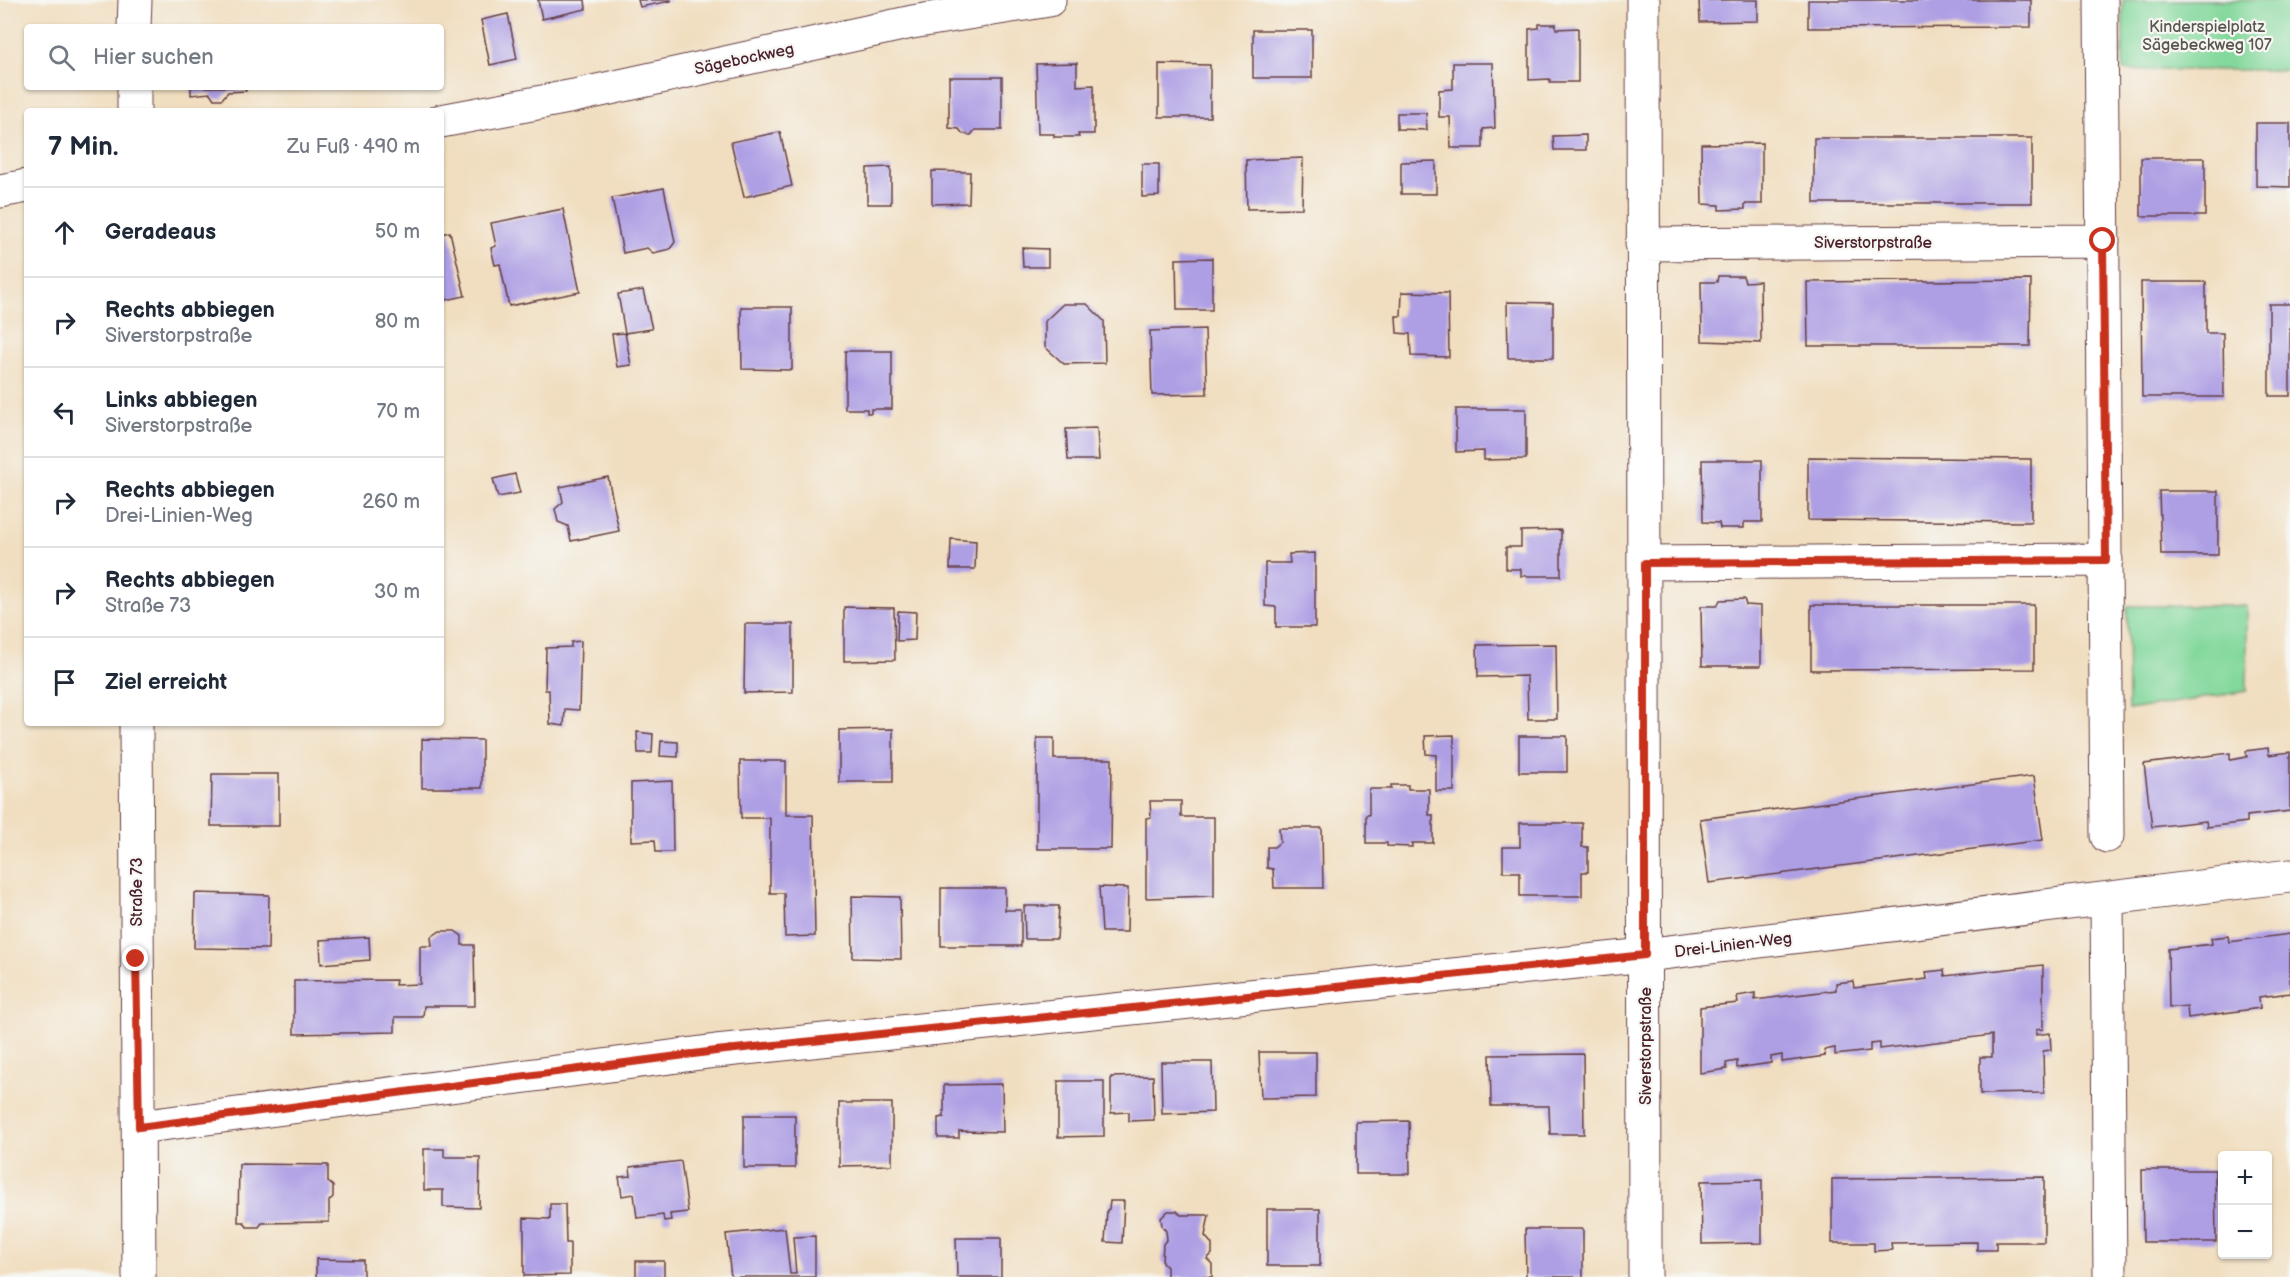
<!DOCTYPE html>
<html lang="de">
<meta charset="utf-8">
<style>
:root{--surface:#fff;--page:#f2f2f3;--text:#1f2937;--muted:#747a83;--line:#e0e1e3}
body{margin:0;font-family:"Balsamiq Sans",sans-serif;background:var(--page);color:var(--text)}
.controls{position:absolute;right:18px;bottom:18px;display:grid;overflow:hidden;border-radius:6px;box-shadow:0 2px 4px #0004}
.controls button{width:54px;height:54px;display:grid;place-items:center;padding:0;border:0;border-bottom:2px solid var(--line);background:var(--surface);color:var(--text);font:30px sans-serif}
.stop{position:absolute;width:18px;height:18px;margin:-14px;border:4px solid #c8321e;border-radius:50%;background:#fff}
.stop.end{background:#c8321e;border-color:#fff;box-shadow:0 2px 6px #0008}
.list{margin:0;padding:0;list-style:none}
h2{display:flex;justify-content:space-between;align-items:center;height:78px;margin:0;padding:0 24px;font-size:26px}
h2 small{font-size:20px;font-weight:400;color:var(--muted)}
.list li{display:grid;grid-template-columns:39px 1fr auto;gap:18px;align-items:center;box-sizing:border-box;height:90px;padding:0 24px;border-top:2px solid var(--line)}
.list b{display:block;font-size:22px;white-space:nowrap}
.list p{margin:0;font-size:20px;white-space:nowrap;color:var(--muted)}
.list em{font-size:20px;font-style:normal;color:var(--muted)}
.icon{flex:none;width:33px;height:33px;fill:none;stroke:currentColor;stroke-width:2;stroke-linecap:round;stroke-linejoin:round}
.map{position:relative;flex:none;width:2290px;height:1277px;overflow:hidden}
.search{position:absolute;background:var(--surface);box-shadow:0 2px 4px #0004;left:24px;top:24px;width:420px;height:66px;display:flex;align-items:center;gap:15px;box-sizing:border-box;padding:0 21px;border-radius:6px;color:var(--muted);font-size:22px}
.panel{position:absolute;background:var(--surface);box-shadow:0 2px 4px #0004;left:24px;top:108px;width:420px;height:618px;border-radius:6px}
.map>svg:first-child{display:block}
</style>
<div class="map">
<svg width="2290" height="1277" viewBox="0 0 2290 1277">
<rect width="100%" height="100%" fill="#f6f6f2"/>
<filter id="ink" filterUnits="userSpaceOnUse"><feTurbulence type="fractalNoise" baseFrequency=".0167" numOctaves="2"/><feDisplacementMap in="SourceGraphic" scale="12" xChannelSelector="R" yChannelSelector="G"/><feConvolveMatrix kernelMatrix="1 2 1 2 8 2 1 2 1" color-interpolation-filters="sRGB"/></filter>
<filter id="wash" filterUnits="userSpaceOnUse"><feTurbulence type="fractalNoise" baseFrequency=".008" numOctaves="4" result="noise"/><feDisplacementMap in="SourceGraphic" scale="24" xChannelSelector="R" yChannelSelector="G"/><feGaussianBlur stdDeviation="1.35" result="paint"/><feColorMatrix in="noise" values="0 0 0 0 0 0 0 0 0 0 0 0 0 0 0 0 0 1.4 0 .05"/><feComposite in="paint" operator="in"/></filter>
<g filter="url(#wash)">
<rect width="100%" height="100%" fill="#f1dec0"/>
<path fill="#82d89b" stroke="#667c63" stroke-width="1.5" d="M2123,0H2290V70H2123Z
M2127,606H2247V691L2128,710Z"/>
<g id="blocks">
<path fill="#ae9fe4" d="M538,0H585L586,9L542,19Z
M638,0H671V1L640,7Z
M1699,0H1758V21L1700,22Z
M1808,0H2031V27L1808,28Z
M508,14L517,59L490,65L481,20Z
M1539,24H1556V29L1578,28V82H1550V79L1529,80V29L1539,28Z
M1253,30H1312V78H1253Z
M1077,63V86L1094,85V134H1078L1079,137H1054V134H1038L1036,64Z
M1453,63H1493L1495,128L1483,129V148H1451L1450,117H1439V90L1453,89Z
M1159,64L1210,65V117H1159Z
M949,77H1002V130H975L971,135L963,134L959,129L949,128Z
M191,87H246V91L228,92L222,99H214L210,93L191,95Z
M1397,113H1426L1427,130L1397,129Z
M2256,123H2290V187L2256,186Z
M780,132L792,186L744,197L731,142Z
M1586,135V150H1554L1553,136Z
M1814,138H2032V203H1814Z
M1762,143V204H1745V209L1719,210V205L1702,204L1701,144Z
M1303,158L1302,208L1247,209L1246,160Z
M2141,158H2205V216H2141Z
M1436,161V194H1401V162Z
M1142,164H1159V196L1142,197Z
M891,167V204H867V168Z
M932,171L970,172L969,203L932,204Z
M664,188L675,242L670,249L653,253L647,248L623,253L612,198Z
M563,209L580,292L509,306L500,264L495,265L491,248L496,246L491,223Z
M450,232L465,296L441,301V234Z
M1022,248L1048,249V267H1023Z
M1212,258V310H1177L1176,259Z
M1718,276H1743L1745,282L1760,281L1761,343L1702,341L1701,282H1717Z
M2031,280L2030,346H1808L1807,282Z
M2141,282H2206V333H2223L2224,397H2142Z
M643,290L652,329L625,333L631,365L617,367L612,334L625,333L618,294Z
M1402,292L1448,293L1449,357L1411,356L1410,334L1397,333L1396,316H1401Z
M1507,302L1553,303V358H1508Z
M1063,304H1087L1104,321L1105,363L1064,364L1045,347V321Z
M2269,304H2290V396H2269Z
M741,307H792V370L742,369Z
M1205,329L1207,394L1152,395L1150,331Z
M845,351H892V409H871V413H867V409H845Z
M1456,409H1526V459L1484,460V451L1456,452Z
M1097,428L1099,460H1068L1066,429Z
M1808,457L2031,459V522L1808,520Z
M1702,460H1762V522H1744V528H1720L1719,523L1703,522Z
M515,474L520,493L498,497L493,479Z
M608,477L619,531L571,541L568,526L558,522L555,509L563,502L560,487Z
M2159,491H2218V555H2161Z
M1561,530V576H1521V569H1506V547H1521V531Z
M951,539L976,541L975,569H950Z
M1315,553V627H1276V607L1265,606V563H1290L1289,554Z
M1744,599L1746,605L1761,606V666H1702L1701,606H1717L1720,600Z
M1811,605H2034V669L1811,670Z
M844,607L894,608L895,660L844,661Z
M898,611L916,612L915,640L897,641Z
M745,624H793V692L744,693Z
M581,641L579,710L565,709L564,726L550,724L549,690H545L546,648L571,647V642Z
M1556,644L1557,719H1528L1527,676L1478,677L1477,645Z
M893,729V782H839V730Z
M637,732L653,734L652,753H638Z
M1454,735V791H1436V755L1426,754L1425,736Z
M1519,736H1567V772H1519Z
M1037,738H1054V759H1112L1111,849H1037Z
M422,739L482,740V788H422Z
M661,741L678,742V757L660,756Z
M2268,748L2269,755L2290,752V811L2247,816V822L2207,827L2206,821L2152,827L2144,764L2230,753V760L2247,757L2246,751Z
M740,761H786V815H813L815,936L785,937L784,893H770V818H741Z
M212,774H279V826H211Z
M2034,776L2043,840L1709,883L1700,819Z
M672,781L673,852H656L655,840L631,841V783Z
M1391,785H1408V789H1429V815H1433V843H1412V847L1387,846V843H1366V815H1369V789H1391Z
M1150,801H1181V817H1214V896L1146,898V818L1151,817Z
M1520,823H1582V847H1588V872H1582V896H1520V872H1503V847H1520Z
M1279,828H1322L1323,888H1274L1273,869L1267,868V847H1274L1280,842Z
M1099,887L1128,888L1127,932H1102Z
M941,888H1005V910H1021V946H941Z
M195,893L269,895L268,949L194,948Z
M852,896L900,897L901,959L853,958Z
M1024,906H1059L1057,939H1025Z
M440,931H455L462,936V945H474L475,1006H424L423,1017H395V1032L294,1034V981L396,980L395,985L420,984V946H432L431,937Z
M2290,934V993L2259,997L2260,1008L2188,1018L2187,1006L2169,1008L2168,949L2212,944L2211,938L2228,936L2229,942Z
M369,937L370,960L321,964L320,940Z
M2043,965V1029L2036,1030V1035L2050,1033L2051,1050L2043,1051L2044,1093L1980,1094V1057H1992V1035L1880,1049V1043L1870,1044V1051L1835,1055V1048L1824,1050L1825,1056L1782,1062V1055L1771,1057V1063L1737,1068V1061L1726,1063L1727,1069L1700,1073V1007L1738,1003L1737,996L1755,993V1000L1836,990V983L1853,981L1854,988L1927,979L1926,972L1944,970L1945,976Z
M1259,1052H1316V1097L1261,1098Z
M1583,1054L1584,1134H1550L1549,1106H1491L1490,1055Z
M1161,1062H1212L1213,1112L1162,1114Z
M1153,1076L1154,1120L1129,1121V1112L1111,1113V1077Z
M1058,1081H1104V1136L1058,1137Z
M1002,1084L1003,1132L959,1131V1138H938V1118L944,1117V1085Z
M839,1103H892V1165L839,1166Z
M744,1115H795V1168H744Z
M1409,1121L1410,1174H1356V1122Z
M424,1149H444V1157H480L479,1208L443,1207V1190H424Z
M681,1161L688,1212L670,1214L671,1220L664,1221L663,1215L637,1218L634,1194L622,1196L619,1177L631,1176L630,1167Z
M239,1164L328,1165V1182L333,1186V1197L329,1201V1222L262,1223L259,1227H247L244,1222H238Z
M2142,1170H2215L2216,1242H2143Z
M2044,1177V1242H1996V1250H1977V1242L1891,1243L1892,1250L1874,1251V1243H1832V1179Z
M1762,1180V1243L1702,1244L1701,1181Z
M1110,1201H1124L1122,1243L1105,1242L1107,1210L1109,1209Z
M550,1204H565L566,1243H570V1275L524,1276V1218L550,1219Z
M1267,1209H1320V1266H1267Z
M1168,1211H1177L1181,1215H1209L1205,1236L1212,1244V1254L1207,1259L1212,1264V1277H1167V1267L1162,1262L1163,1244L1167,1239L1166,1231L1162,1226L1161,1218Z
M785,1228L790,1274H796L793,1237L815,1236V1277H731L726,1234Z
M1525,1229H1583V1277H1526Z
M956,1238H1001V1277H957Z
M316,1259L363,1260V1277H316Z
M636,1261H664V1277H636Z"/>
</g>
</g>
<g filter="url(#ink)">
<use href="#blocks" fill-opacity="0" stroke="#633c41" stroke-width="1.5"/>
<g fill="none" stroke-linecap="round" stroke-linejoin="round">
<defs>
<path id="minor" d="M1643,0L1645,1277
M2101,0L2107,836
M134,27L135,0
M134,111V87
M441,121L574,96L912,22L1049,0
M0,191L27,186
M1642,244L2103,241
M1645,563L2106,560
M136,723L139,1277
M2107,899L2110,1277
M139,1127L716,1051L1645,955L2290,876"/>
</defs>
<use href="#minor" stroke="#633c41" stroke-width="35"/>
<use href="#minor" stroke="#fff" stroke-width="33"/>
</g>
</g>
<g fill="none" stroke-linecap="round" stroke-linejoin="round" filter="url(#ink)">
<path stroke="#c8321e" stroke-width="8" d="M136,959L139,1127L716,1051L1645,955V563L2106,560L2103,241"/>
</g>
<g text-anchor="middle" stroke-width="4.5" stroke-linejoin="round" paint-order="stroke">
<g font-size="16" fill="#5b564d" stroke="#f6f6f2">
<text x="2207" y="32">Kinderspielplatz<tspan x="2207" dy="18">Sägebeckweg 107</tspan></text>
</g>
<g font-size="16" fill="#4a1f2b" stroke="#f6f6f2">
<text transform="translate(744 58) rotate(-12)" y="6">Sägebockweg</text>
<text x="1873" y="248">Siverstorpstraße</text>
<text transform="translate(136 892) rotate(-90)" y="6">Straße 73</text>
<text transform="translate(1733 944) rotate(-7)" y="6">Drei-Linien-Weg</text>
<text transform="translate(1645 1046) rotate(-90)" y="6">Siverstorpstraße</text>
</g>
</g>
</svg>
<div class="controls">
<button>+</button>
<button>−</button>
</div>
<div class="stop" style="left:2103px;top:241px"></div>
<div class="stop end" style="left:136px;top:959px"></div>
<div class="search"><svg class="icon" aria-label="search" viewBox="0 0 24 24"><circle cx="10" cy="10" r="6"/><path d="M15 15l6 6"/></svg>Hier suchen</div>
<section class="panel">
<h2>7 Min.<small>Zu Fuß · 490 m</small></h2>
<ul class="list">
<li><svg class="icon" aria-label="ahead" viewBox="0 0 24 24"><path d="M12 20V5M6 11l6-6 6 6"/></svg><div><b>Geradeaus</b></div><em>50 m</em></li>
<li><svg class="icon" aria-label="right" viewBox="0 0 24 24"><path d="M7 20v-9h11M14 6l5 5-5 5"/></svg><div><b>Rechts abbiegen</b><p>Siverstorpstraße</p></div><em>80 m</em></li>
<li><svg class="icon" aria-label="left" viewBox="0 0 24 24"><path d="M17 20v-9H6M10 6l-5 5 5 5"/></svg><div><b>Links abbiegen</b><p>Siverstorpstraße</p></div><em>70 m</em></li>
<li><svg class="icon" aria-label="right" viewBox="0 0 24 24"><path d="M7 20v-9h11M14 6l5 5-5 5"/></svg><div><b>Rechts abbiegen</b><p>Drei-Linien-Weg</p></div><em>260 m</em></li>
<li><svg class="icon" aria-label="right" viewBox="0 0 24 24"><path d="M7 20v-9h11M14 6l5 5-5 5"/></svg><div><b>Rechts abbiegen</b><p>Straße 73</p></div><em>30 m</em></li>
<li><svg class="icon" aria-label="arrive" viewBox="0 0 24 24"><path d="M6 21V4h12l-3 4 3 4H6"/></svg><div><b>Ziel erreicht</b></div></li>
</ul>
</section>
</div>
